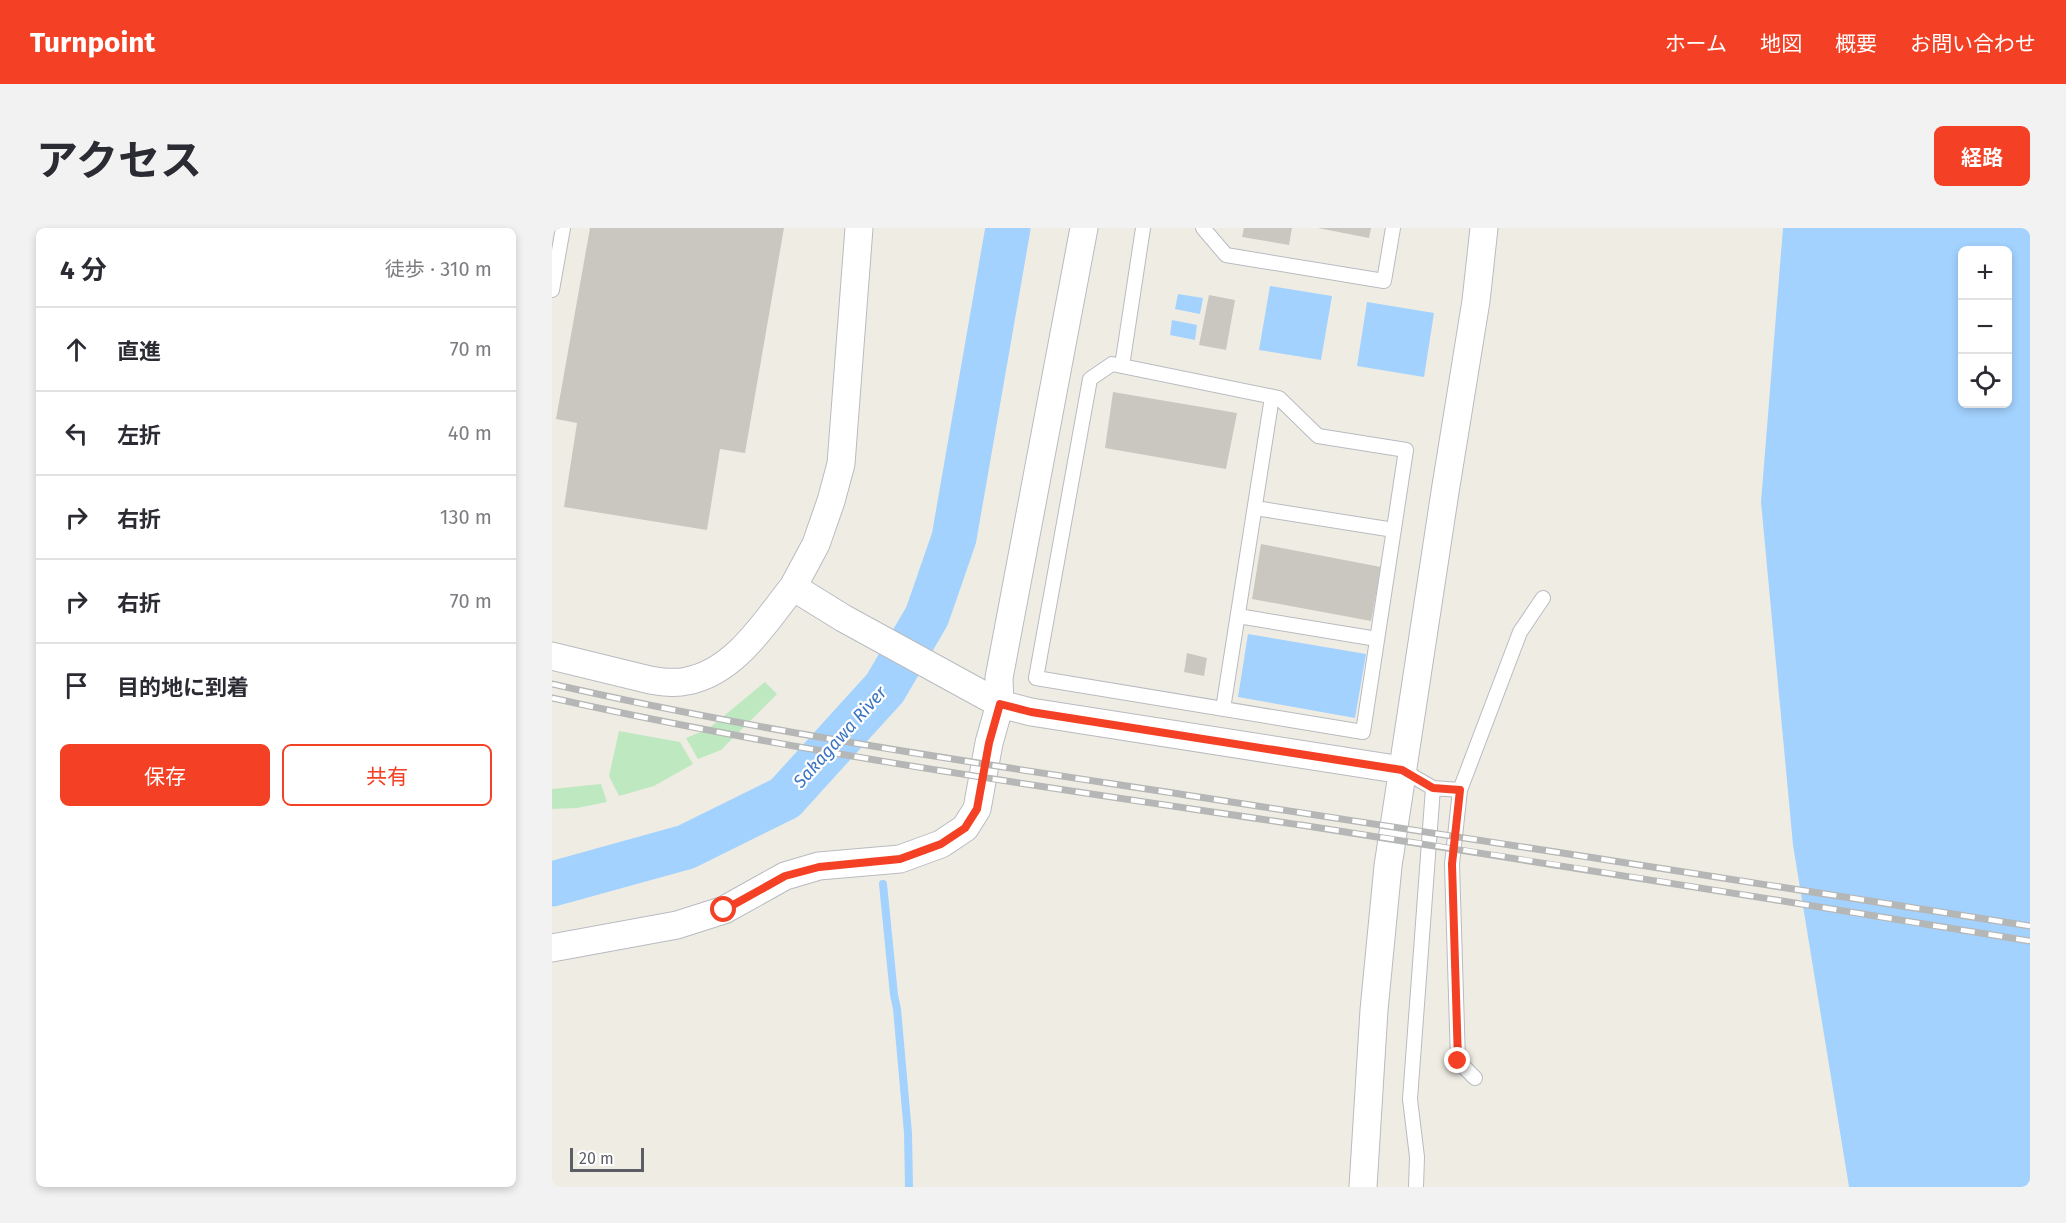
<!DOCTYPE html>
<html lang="ja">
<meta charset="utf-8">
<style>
:root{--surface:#fff;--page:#f2f2f3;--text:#2b2b33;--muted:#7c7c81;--line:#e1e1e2;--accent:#f44024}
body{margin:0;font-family:"Fira Sans","Noto Sans JP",sans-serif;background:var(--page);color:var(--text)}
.controls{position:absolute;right:18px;top:18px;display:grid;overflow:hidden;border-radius:9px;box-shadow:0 3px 9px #0003}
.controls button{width:54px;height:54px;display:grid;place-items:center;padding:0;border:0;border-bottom:2px solid var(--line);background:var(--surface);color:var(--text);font:30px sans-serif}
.scale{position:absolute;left:18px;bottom:15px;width:74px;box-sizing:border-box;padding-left:6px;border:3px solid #5b5f65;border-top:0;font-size:16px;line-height:21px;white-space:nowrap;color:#5b5f65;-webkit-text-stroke:4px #fff;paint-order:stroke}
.stop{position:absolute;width:18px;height:18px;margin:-14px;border:4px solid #f44024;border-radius:50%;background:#fff}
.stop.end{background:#f44024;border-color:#fff;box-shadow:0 2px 6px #0008}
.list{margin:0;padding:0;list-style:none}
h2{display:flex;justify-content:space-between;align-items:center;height:78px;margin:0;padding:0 24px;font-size:26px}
h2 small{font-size:20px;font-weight:400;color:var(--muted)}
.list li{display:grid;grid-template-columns:39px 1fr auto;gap:18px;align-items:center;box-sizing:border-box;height:84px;padding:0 24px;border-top:2px solid var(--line)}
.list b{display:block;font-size:22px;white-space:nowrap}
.list em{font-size:20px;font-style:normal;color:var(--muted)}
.actions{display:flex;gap:12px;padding:18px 24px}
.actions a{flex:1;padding:14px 0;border:2px solid var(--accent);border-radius:9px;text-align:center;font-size:21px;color:var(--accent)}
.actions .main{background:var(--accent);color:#fff}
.icon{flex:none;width:33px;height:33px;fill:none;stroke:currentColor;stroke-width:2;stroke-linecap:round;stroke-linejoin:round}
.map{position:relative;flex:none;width:1478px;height:959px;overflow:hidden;border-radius:9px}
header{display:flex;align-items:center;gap:36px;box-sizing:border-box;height:84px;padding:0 30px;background:var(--accent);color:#fff}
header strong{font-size:28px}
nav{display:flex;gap:33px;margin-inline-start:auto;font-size:21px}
.intro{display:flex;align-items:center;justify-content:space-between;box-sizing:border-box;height:144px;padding:0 36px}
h1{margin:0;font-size:42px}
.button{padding:15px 27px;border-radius:9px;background:var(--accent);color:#fff;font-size:21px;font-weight:700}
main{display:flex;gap:36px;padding:0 36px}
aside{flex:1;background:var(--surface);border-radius:9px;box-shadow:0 3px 9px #0003}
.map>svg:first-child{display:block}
</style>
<header>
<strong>Turnpoint</strong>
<nav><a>ホーム</a><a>地図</a><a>概要</a><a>お問い合わせ</a></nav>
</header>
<div class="intro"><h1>アクセス</h1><a class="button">経路</a></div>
<main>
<aside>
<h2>4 分<small>徒歩 · 310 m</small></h2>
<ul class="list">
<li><svg class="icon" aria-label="ahead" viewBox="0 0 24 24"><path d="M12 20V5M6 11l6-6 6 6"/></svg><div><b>直進</b></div><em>70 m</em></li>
<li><svg class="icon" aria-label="left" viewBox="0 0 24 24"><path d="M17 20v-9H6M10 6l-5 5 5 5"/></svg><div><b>左折</b></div><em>40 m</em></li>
<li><svg class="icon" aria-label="right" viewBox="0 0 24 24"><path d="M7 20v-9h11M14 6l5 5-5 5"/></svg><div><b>右折</b></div><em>130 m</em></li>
<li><svg class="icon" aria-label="right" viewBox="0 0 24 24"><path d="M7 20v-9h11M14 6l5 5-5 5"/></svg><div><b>右折</b></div><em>70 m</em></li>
<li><svg class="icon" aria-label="arrive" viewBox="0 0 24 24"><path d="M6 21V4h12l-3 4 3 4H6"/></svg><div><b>目的地に到着</b></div></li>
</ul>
<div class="actions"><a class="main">保存</a><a>共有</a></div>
</aside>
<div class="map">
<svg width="1478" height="959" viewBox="0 0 1478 959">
<rect width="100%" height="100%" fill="#efede3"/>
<path fill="#bee8c0" d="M213,454L225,466L169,522L146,531L134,510L156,501Z
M67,503L128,514L141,536L102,558L67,568L57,548Z
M49,556L55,574L25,580L0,581V561Z"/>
<path fill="#a3d2ff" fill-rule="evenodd" d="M1231,0H1478V959H1297L1241,617L1209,274ZM1410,22H1456V176H1410Z
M718,58L780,68L769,132L707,122Z
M626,66L651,70L648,86L623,81Z
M815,74L882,85L872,149L805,138Z
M620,92L645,97L643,112L618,107Z
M696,406L814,426L803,490L686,469Z"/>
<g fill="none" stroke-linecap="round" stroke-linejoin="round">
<path stroke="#a3d2ff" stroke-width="8" d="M331,656L342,767L345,781L356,905L357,959"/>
<path stroke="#a3d2ff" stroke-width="45" d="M0,656L134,619L233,570L333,460L375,388L402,310L456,0"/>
</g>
<path fill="#cac7c0" d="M38,0H232L193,225L168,221L155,302L12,279L25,195L4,191Z
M692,0H740L737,17L690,9Z
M766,0H819L817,10Z
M657,67L683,72L674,122L647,117Z
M561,164L685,185L674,241L553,220Z
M709,316L829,339L819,393L700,371Z
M635,425L655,430L652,448L632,444Z"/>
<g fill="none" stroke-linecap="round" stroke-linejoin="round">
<defs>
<path id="lane" d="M651,0L674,27L832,53L841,0
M0,62L11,0
M560,136L727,170L766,208L854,222L811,504L484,450L538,151Z
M570,138L591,0
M703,280L842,302
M686,388L825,411
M671,481L720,169
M850,542L881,560
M923,850L906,833L900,636L908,562L968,404L991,370
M864,959L865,929L858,871L881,560L908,562"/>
<path id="street" d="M241,359L264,316L279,273L289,236L307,0
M0,428L98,452C110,454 123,456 135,453C183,444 213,394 241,359L291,390L448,476L479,484L850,542
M0,720L125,697L172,682L233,648L267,638L348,631L389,616L413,600L425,581L437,515L448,476L447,450L532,0
M811,959L822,782L836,638L893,264L924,73L932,0"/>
</defs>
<use href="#lane" stroke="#b8bbc0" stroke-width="16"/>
<use href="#street" stroke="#b8bbc0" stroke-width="29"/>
<use href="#lane" stroke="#fff" stroke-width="14"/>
<use href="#street" stroke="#fff" stroke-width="27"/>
<defs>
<path id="rail" d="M0,456C218,506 439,537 660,571C933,613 1205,655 1478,698
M0,470C247,525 499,560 749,597C993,634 1235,674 1478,713"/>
</defs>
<use href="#rail" stroke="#b5b6b6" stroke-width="7"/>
<use href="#rail" stroke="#fff" stroke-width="4.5" stroke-dasharray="14" stroke-linecap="butt"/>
</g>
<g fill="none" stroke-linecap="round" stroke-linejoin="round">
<path stroke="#f44024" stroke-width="8" d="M172,682L233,648L267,639L348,631L389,616L413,600L425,581L437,515L448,476L479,484L850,542L881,560L908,562L900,636L906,833"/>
</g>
<g text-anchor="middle" stroke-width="4.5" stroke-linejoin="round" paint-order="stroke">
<g font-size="18" font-style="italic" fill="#3c75c2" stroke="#fff">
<text transform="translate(288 509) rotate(-48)" y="6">Sakagawa River</text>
</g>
</g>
</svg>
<div class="controls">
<button>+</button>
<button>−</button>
<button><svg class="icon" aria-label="locate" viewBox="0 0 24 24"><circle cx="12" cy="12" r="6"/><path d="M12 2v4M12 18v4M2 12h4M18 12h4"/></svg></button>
</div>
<div class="scale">20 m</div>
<div class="stop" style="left:172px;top:682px"></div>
<div class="stop end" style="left:906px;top:833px"></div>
</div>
</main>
